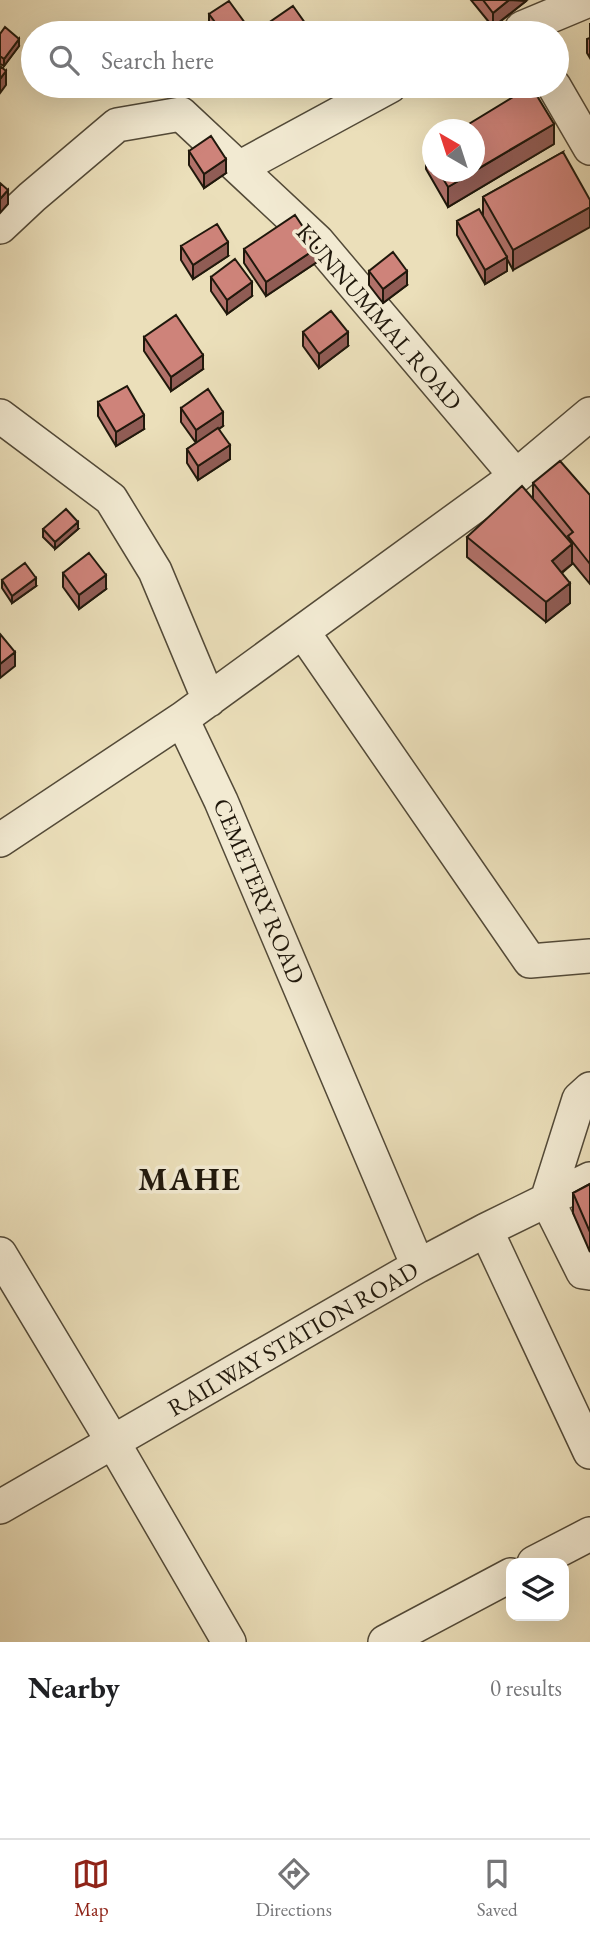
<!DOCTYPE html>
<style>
:root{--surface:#fff;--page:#f2f2f2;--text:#202124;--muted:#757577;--line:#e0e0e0;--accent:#8f2418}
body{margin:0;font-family:"EB Garamond",serif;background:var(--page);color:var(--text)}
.controls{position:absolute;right:21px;bottom:21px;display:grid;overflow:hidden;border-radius:14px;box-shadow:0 7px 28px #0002}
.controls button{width:63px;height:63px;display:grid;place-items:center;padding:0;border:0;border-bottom:2px solid var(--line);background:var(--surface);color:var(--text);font:35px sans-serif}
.compass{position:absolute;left:422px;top:119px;width:63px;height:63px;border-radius:50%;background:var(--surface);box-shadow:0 7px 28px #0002;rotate:321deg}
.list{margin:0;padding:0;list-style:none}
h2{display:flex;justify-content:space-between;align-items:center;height:91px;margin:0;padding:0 28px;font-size:30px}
h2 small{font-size:23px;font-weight:400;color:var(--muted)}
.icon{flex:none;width:38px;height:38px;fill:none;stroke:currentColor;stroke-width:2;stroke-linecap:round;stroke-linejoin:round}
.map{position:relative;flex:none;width:590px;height:1642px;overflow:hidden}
.search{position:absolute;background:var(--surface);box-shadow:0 7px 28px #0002;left:21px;right:21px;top:21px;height:77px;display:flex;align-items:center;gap:18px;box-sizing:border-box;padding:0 24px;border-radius:38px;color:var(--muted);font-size:26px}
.sheet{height:196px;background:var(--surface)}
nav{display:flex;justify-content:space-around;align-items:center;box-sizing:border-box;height:98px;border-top:2px solid var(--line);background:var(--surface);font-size:19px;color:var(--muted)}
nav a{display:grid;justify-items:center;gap:4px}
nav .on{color:var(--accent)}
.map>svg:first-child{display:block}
</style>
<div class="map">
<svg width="590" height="1642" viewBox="0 0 590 1642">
<rect width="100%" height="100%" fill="#ebdfba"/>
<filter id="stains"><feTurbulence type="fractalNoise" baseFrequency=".00286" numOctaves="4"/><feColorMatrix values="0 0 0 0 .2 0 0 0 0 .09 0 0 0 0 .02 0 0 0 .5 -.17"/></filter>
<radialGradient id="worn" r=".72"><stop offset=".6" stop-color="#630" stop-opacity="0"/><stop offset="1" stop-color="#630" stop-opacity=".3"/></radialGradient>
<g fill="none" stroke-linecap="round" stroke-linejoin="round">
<defs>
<path id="minor" d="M524,33L522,28L589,0
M554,86L590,148
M239,168L390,86
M0,227L32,197L117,125L181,114L317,241L516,476
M0,416L111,499L155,571L209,700
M303,632L530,961L590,956
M182,719L516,476L590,414
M0,840L182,719L221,801L418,1266
M590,1089L579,1099L547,1200L583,1272L590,1273
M486,1230L590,1452
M0,1254L113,1442L229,1642
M0,1507L418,1266L486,1230L590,1179
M534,1563L590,1534
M385,1642L511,1575"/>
</defs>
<use href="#minor" stroke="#534a38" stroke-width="36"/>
<use href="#minor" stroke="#f2ead2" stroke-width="33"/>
</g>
<path fill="#b17169" stroke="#20180c" stroke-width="2" d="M471,0H526V1L493,27Z
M209,14L245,30L240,33H218L209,22Z
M590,23V58L587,53V39L590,38Z
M0,34L19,46L4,66L0,64Z
M554,144L448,207L426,169V149L432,146V172H474Z
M189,151L226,173L204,188L189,165Z
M563,152L513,270L507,259V271L485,284L457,235V221L483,215V197Z
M181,246L228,256L193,279L181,260Z
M244,249L317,262L266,296L244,263Z
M369,271L407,285L383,303L369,285Z
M211,277L252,296L227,314L211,291Z
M303,332L348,346L319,368L303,346Z
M144,337L203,369L171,391L144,351Z
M98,402L144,429L116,446L98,416Z
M181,408L223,426L219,429L230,459L198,480L187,463V449L196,443L181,422Z
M533,483L590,495V584L572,562V564L562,573L570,603L546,622L467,557V537L533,499Z
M43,529H78L55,549L43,537Z
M63,573L106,589L79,609L63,587Z
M2,580L36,586L12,603L2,588Z
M590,1184V1252L573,1213V1193Z"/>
<path fill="#905c55" stroke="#20180c" stroke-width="2" d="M509,0L526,1L493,27V13Z
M245,23V30L240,33H229Z
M19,39V46L4,66V59Z
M6,71V85L0,93V79Z
M554,124V144L448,207V187Z
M226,159V173L204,188V174Z
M8,190V204L0,213V199Z
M590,207V227L513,270V250Z
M228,242V256L193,279V265Z
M317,248V262L266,296V282Z
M507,257V271L485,284V270Z
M407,271V285L383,303V289Z
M252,282V296L227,314V300Z
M348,332V346L319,368V354Z
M203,355V369L171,391V377Z
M223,412V426L196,444V430Z
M144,415V429L116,446V432Z
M230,445V459L198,480V466Z
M78,522V529L55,549V542Z
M572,544V564L552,580V561Z
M106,575V589L79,609V595Z
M36,578V586L12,603V596Z
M570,583V603L546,622V602Z
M15,652V666L0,678V664Z"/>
<path fill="#ce837a" stroke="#20180c" stroke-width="2" d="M483,0H509L493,13Z
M229,1L245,23L229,33H223L209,14Z
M293,6L310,30L304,33H265L261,28Z
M5,27L19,39L4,59L0,56V34Z
M0,66L6,71L0,79Z
M531,86L554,124L474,171V130H459Z
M211,136L226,159L204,174L189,151Z
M432,146V160L426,149Z
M563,152L590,200V207L513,250L483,197Z
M439,172H474L448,187Z
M0,183L8,190L0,199Z
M479,209L507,257L485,270L457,221Z
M295,215L317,248L266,282L244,249Z
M217,224L228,242L193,265L181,246Z
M393,252L407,271L383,289L369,271Z
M235,259L252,282L227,300L211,277Z
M331,311L348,332L319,354L303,332Z
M176,315L203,355L171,377L144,337Z
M127,386L144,415L116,432L98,402Z
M208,389L223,412L196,430L181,408Z
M218,428L230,445L198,466L187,449Z
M560,461L590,495V564L568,536L573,532L533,483Z
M522,486L572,544L552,561L570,583L546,602L467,537Z
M66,509L78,522L55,542L43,529Z
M89,553L106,575L79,595L63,573Z
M25,563L36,578L12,596L2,580Z
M0,634L15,652L0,664Z
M590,1184V1232L573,1193Z"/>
<g text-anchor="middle" stroke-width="7" stroke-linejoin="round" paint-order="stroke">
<g font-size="24" fill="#20180c" stroke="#f2ead2">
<text transform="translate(379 317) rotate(49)" y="8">KUNNUMMAL ROAD</text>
<text transform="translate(259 891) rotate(67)" y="8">CEMETERY ROAD</text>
<text transform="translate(293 1339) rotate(-30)" y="8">RAILWAY STATION ROAD</text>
</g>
<g font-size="32" font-weight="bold" letter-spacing="2" fill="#20180c" stroke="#f2ead2">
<text x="190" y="1190">MAHE</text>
</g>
</g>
<rect width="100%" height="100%" filter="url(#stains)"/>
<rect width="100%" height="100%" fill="url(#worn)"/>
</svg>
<div class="controls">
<button><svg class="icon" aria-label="layers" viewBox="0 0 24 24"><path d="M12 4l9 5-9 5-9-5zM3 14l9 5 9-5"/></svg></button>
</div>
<svg class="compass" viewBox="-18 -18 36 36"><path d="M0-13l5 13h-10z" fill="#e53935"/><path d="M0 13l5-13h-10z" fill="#757577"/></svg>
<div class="search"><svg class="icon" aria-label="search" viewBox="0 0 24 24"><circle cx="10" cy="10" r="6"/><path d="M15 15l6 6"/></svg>Search here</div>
</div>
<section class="sheet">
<h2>Nearby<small>0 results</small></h2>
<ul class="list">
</ul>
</section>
<nav>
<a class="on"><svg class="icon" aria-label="map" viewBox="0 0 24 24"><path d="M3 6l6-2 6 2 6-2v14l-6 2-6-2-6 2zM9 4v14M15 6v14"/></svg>Map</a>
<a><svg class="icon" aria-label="directions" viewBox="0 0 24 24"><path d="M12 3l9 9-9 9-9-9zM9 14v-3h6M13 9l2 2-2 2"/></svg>Directions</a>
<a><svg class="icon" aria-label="saved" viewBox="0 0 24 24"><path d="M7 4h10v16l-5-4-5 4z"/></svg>Saved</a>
</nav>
